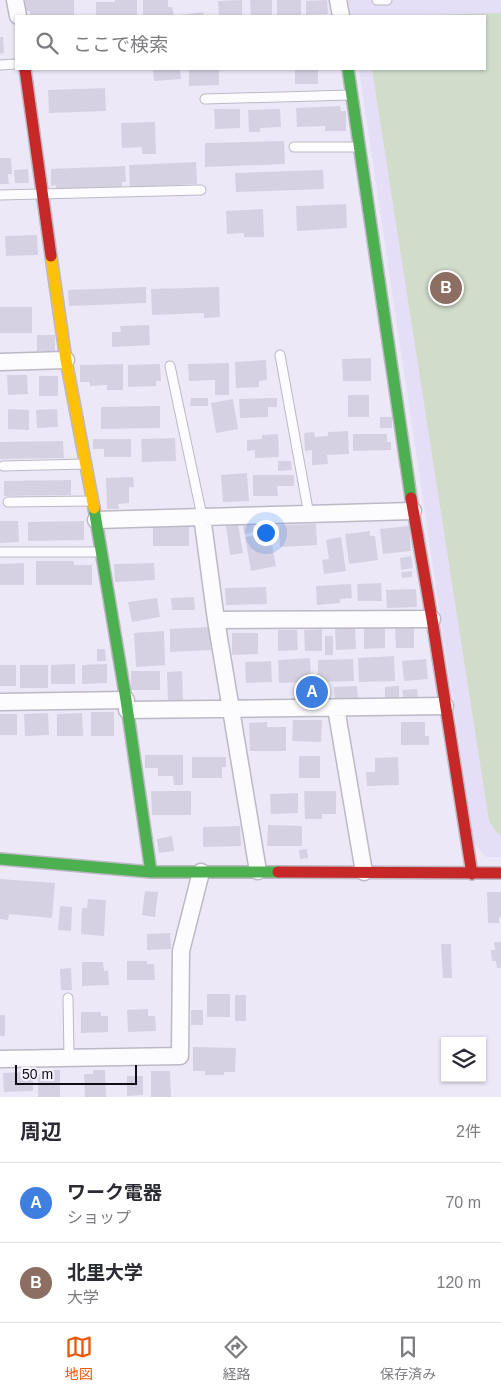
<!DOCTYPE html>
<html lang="ja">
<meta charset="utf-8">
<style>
:root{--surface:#fff;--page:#f2f2f3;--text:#2b2b33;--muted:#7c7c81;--line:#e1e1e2;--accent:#ea580c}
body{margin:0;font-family:Arial,"Noto Sans JP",sans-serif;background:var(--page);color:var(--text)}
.controls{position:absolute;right:15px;bottom:15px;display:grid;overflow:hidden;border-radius:0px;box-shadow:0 1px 4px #0004}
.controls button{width:45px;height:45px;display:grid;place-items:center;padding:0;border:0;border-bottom:1px solid var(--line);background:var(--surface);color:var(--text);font:25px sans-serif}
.scale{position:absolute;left:15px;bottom:12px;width:122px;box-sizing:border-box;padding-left:5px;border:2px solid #100d16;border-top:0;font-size:14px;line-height:18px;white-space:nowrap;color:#100d16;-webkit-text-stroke:4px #f5f2fd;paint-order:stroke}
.you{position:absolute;left:265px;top:532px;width:18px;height:18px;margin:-12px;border:4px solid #fff;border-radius:50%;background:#1a73e8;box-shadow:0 0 0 8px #1a73e833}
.badge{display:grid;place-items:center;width:32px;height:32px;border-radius:50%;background:var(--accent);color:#fff;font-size:16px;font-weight:700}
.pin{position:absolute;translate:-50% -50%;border:2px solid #fff;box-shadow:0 1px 5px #0006}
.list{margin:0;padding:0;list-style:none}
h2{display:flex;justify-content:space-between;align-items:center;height:65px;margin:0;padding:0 20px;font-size:21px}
h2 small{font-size:16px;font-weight:400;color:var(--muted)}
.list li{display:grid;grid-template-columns:32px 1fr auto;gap:15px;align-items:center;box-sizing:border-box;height:80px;padding:0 20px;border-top:1px solid var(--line)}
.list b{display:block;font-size:19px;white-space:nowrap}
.list p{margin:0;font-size:16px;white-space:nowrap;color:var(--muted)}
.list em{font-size:16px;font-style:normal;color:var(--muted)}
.icon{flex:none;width:28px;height:28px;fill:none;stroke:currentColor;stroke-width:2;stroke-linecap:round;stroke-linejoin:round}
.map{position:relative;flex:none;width:501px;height:1097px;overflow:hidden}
.search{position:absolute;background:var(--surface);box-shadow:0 1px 4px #0004;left:15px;right:15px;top:15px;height:55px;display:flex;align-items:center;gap:12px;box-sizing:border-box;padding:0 18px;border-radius:0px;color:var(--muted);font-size:19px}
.sheet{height:225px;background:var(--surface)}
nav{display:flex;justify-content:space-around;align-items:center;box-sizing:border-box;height:70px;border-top:1px solid var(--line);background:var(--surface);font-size:14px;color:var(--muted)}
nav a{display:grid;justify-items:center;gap:2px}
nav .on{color:var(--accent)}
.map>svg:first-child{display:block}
</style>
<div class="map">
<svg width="501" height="1097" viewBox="0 0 501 1097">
<rect width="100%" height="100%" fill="#ede8f8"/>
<path fill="#e5def7" d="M348,0H501V857H486L474,843L359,69H485V16H351Z"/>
<path fill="#d1dccb" d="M501,13V835L498,834L489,821L372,69H485V16H390Z"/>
<path fill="#d6d1e2" d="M25,0H74V16H30V11H26Z
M115,0H137V16H96V2H115Z
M143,0H168V7H172L174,16H143Z
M242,0V15L219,16L218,1Z
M250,0H272V15L251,16Z
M277,0H301V15H277Z
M327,0L328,14L306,15V1Z
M203,12L204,16H180V15Z
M0,37H3L4,53L0,54Z
M153,69H180L181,79L154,81Z
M219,69V85L189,86V70Z
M295,69H318V84H295Z
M105,88L106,111L49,113L48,90Z
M340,106L341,111H346V131H325V126L297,127L296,108Z
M214,109H240V128L215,129Z
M280,109L281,127L260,128V132H249L248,110Z
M155,122L156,154H142V147L122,148L121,123Z
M284,141L285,164L205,167V143Z
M0,158H11L12,174H8L9,184H0Z
M196,162L197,184L130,187L129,165Z
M125,166L126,182H122V187L56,190V185L51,186V169Z
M28,169L29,183H15L14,170Z
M323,170L324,189L236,192L235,173Z
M346,204L347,228L297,231L296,206Z
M263,209L264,237H244V233L227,234L226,211Z
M37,235L38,255L6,256L5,236Z
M146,287V303L69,306L68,290Z
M219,287L220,317L204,318V313L152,315L151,289Z
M0,307H32V333H0Z
M149,325L150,345L112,347V332H121L120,326Z
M37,335H55V351H37Z
M371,358V381H343L342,359Z
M266,360L267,380L259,381V387L236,388L235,362Z
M229,363V395H215V380L189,381L188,364Z
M123,364V390H107V385L90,386V382H80V365Z
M160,364L161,381H156V386L128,387V365Z
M7,375H27L28,394L8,395Z
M39,376H58V396H39Z
M348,395H369V417H348Z
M191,398H208V406H190Z
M277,398V407H268V417L240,418L239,399Z
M233,399L238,429L216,433L211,403Z
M160,406V428L101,429V407Z
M8,409L29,410V430L8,429Z
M57,409L58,427L37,428L36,410Z
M380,417H392V428H380Z
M348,431L349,454L327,455L328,464L312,465V450L305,451L304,433L314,432L315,437L328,436V432Z
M278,434L279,457L255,458V450L247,451V440L262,439V435Z
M353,434H387V442H391V450L353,451Z
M175,438L176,461L142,462L141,439Z
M93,439H131V457H104V449H93Z
M63,441L64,458L0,459V442Z
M278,461H291L292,470L278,471Z
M247,473L249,501L223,502L221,475Z
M253,475H294V486H277L278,496H253Z
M133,477L134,487H129V503L118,504L119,509H107L106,478Z
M71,480V495L4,496V481Z
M0,521H18L19,542L0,543Z
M84,521V540L28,541V522Z
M252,523L254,532L244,534L243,525Z
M238,524L243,553L230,555L226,526Z
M316,524L317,545L280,547L279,525Z
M409,526L411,551L383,554L380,529Z
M153,527H189V546H153Z
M370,531V536H375L378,560L349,564L345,534Z
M270,533L276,566L251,571L245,537Z
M341,537L346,571L324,574L322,560L329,559L326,540Z
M411,556L413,568L401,570L400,558Z
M36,561H74V565H92V585H36Z
M24,563V585H0V564Z
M154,563L155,580L115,582L114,564Z
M412,571V577L402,578L401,572Z
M381,583L382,601H358L357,584Z
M351,584L352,598L340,599V603L317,605L316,586Z
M266,587L267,604L226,605L225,588Z
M416,589L417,607L387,608L386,590Z
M194,597L195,610H172L171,598Z
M157,598L160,617L132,622L128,602Z
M210,627L211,650L170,652V629Z
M355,628L356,649L336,650L335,629Z
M364,628H385V648L364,649Z
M395,628H414V648H396Z
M322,629V651H305L304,630Z
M278,630H297L298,650L278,651Z
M164,631L165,665L136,667L134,633Z
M232,633H258V654L232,655Z
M325,636H333V655H325Z
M97,649H105L106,661H97Z
M394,656L395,681L359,682L358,658Z
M310,658L311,682L279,683L278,660Z
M353,659L354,681L318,682V660Z
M426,659L428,679L404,681L402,661Z
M271,661L272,682L246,683L245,662Z
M75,664V684H51V665Z
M107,664V683L82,684V665Z
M0,665H16V686H0Z
M20,665H48V688H20Z
M131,671H160V690H131Z
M182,671L183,701L168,702L167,672Z
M357,686L358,699L335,701L334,687Z
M399,686V701L385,702V687Z
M417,689L418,701L404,702L402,690Z
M294,690H306V704H294Z
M91,712H114V736H91Z
M48,713L49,735L25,736L24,714Z
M82,713L83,736H57V714Z
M0,714H17V735H0Z
M293,720H322L321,742L292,741Z
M267,722V727H286V751H250L249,723Z
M401,722H425V736H429V745H401Z
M145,755H183V785H174L173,776H158V768H145Z
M299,756H320V778H299Z
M192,757H226V767H222V778H192Z
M398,757L399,785L367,786L366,772H375V758Z
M151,791H191V815H152Z
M304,791H336V814H322V819H305Z
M298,793V813L271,814L270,794Z
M268,825L302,826V846H267Z
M240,826L241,846L203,847V827Z
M172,836L174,851L159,853L157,839Z
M307,849L308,858L300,859L299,850Z
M0,879L55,883L52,918L9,914L8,920L0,919Z
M145,891L158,892L155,917L142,915Z
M487,892H501V917H499V923H488Z
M88,899L106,900L104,936L81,934L82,908H87Z
M60,906L72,907L71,931L58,930Z
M170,933L171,949L147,950V934Z
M494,942H501V968H497L496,961H492L491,950H495Z
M441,944H451L452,978H443Z
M127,961H147V964H154L155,980H127Z
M82,962H103L104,971L108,970L109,985L82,986Z
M71,968L72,990H61L60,969Z
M207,994H230V1017H207Z
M235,995H246V1021H235Z
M148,1009V1016H155L156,1031L128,1032L127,1010Z
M191,1010H203V1025H191Z
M81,1012H101V1016H108V1032L81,1033Z
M0,1015H5V1036H0Z
M193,1047L236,1048L235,1072H224V1075H205V1071H193Z
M50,1070H60V1097H38V1074H50Z
M93,1070H105L106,1097H85L84,1074H93Z
M151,1071H170L171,1097H151Z
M33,1072V1091L4,1092L3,1073Z
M127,1076H143V1095L127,1096Z"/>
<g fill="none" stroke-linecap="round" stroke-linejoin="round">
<defs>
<path id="lane" d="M377,0H387
M0,65L16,64
M205,99L350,95
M294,147H359
M0,195L201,190
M280,355L309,515
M170,366L202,516
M3,466L85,464
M8,502L91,501
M0,552H100
M68,998L69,1057"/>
<path id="street" d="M15,0L18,16
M338,0L341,16
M0,362L66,360
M202,516L216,620L258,871
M96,520L413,511
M216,620L432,619
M0,702L126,700
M336,708L364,872
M127,710L445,706
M0,1059L180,1056L181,951L201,872"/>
<path id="fast" d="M348,69L411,498
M94,508L126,700L151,872
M0,859L151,872H278"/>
<path id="slow" d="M51,256L66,360L94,508"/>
<path id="jam" d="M25,69L51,256
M411,498L432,619L472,874
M278,872L501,873"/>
</defs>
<use href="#lane" stroke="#bcb8c4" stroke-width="11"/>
<use href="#street" stroke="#bcb8c4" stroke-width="19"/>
<use href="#fast" stroke="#bcb8c4" stroke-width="14"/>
<use href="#slow" stroke="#bcb8c4" stroke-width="14"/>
<use href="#jam" stroke="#bcb8c4" stroke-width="14"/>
<use href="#lane" stroke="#fcfcfe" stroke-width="9"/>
<use href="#street" stroke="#fcfcfe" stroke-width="16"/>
<use href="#fast" stroke="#4caf50" stroke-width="11"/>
<use href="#slow" stroke="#ffc107" stroke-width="11"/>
<use href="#jam" stroke="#c62828" stroke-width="11"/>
</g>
</svg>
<div class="controls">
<button><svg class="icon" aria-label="layers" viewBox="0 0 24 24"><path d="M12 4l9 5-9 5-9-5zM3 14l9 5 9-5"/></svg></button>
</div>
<div class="scale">50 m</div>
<div class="you"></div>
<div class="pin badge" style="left:312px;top:692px;background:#3f7fe0">A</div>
<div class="pin badge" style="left:446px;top:288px;background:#8d6e63">B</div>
<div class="search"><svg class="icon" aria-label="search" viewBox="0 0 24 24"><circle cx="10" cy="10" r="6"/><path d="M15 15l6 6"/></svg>ここで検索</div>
</div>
<section class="sheet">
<h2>周辺<small>2件</small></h2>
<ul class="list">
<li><span class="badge" style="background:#3f7fe0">A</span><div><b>ワーク電器</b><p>ショップ</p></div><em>70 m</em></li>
<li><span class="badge" style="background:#8d6e63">B</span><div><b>北里大学</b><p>大学</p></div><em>120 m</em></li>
</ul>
</section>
<nav>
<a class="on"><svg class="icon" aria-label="map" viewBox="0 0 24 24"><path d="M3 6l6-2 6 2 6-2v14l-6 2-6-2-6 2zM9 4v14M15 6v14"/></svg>地図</a>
<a><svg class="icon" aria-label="directions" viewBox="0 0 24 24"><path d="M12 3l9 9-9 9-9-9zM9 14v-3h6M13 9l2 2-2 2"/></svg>経路</a>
<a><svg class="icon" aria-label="saved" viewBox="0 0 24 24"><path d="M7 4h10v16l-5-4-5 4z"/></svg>保存済み</a>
</nav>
